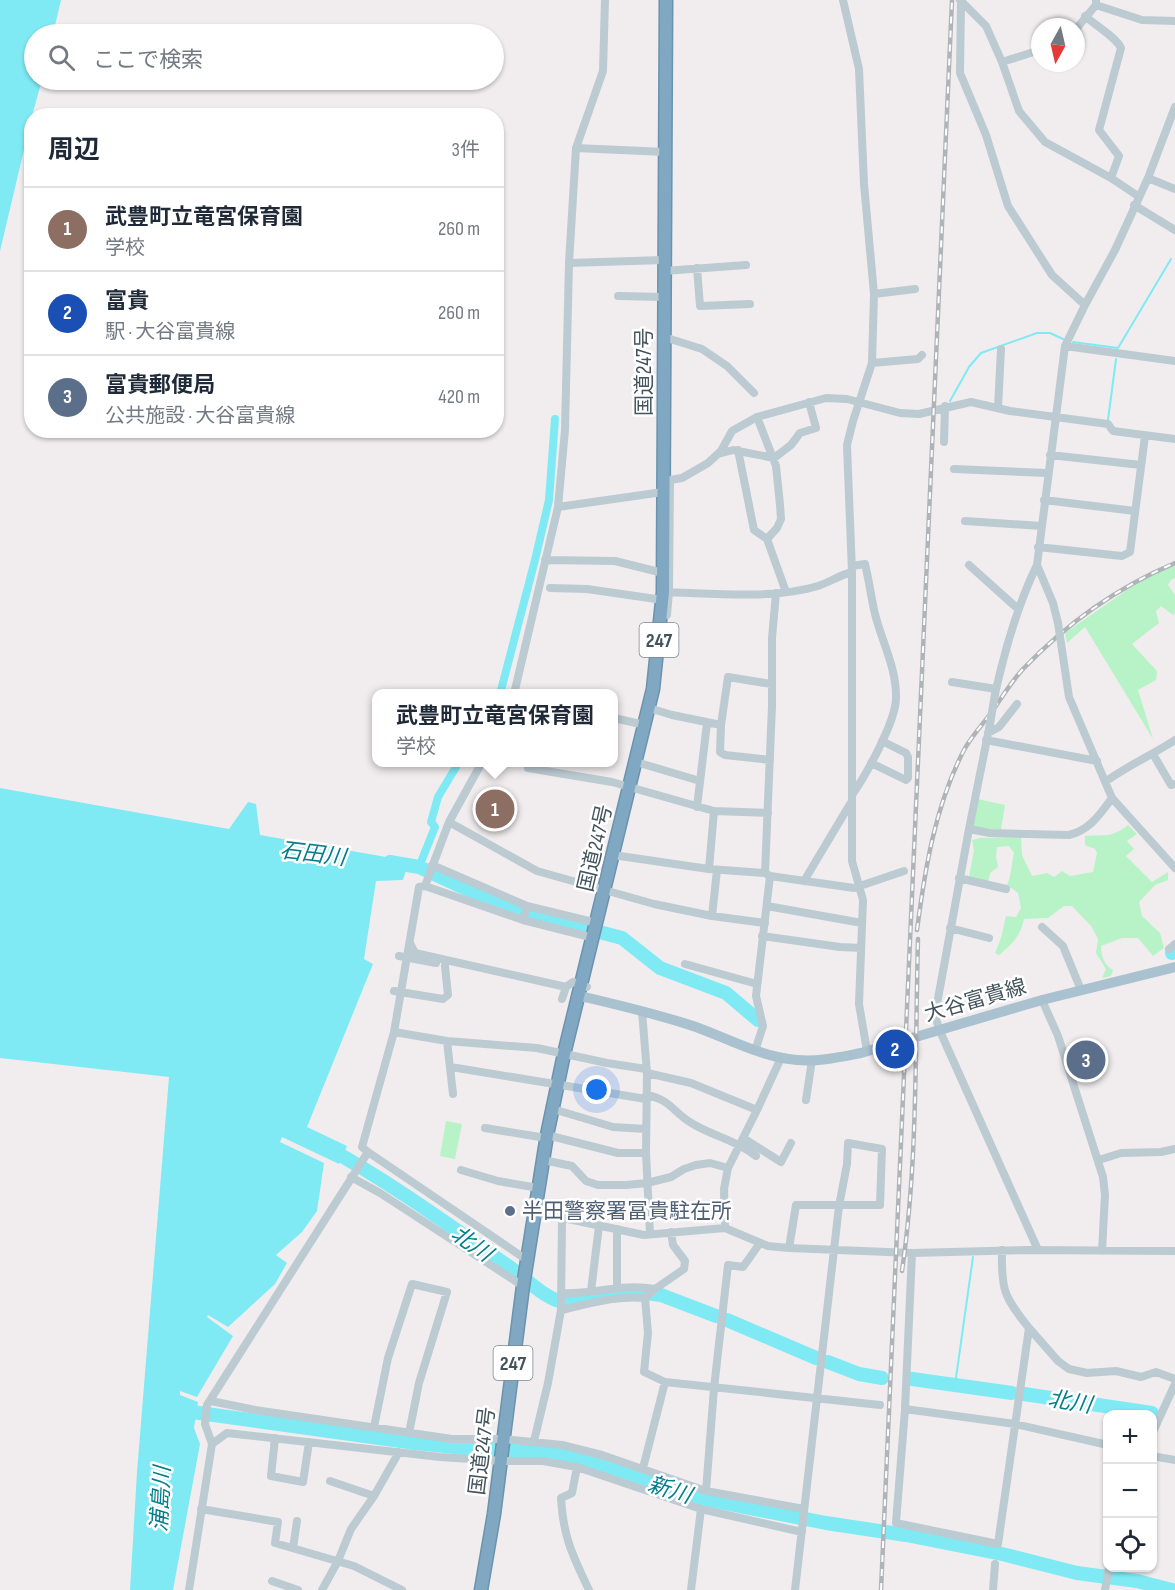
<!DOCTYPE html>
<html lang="ja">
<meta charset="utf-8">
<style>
:root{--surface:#fff;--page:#f6f6f7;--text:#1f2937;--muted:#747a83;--line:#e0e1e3;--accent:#0788f1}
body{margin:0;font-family:"Sofia Sans Condensed","Noto Sans JP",sans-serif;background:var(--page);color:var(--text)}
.controls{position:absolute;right:18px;bottom:18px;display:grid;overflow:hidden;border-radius:12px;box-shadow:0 2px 4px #0004}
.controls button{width:54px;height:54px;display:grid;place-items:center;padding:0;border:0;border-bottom:2px solid var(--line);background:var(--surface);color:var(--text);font:30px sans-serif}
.compass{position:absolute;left:1031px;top:18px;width:54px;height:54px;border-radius:50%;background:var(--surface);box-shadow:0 2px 4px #0004;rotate:188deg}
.you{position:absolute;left:597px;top:1090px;width:21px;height:21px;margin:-15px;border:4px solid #fff;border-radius:50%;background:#1a73e8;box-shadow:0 0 0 9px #1a73e833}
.badge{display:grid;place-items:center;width:39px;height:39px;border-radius:50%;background:var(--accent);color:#fff;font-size:20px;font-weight:700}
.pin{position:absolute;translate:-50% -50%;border:3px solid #fff;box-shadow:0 2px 6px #0006}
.popup{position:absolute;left:372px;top:689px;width:246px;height:78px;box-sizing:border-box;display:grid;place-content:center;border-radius:12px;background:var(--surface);filter:drop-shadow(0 2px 4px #0005);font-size:20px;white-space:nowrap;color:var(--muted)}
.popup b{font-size:22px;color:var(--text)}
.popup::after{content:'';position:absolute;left:50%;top:100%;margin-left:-12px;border:12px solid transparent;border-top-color:var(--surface)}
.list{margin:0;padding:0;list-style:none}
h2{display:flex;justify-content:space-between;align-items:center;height:78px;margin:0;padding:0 24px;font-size:26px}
h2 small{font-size:20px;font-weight:400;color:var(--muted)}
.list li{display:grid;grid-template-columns:39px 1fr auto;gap:18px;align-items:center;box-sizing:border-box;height:84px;padding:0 24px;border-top:2px solid var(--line)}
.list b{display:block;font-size:22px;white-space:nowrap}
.list p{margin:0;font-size:20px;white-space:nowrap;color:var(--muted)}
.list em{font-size:20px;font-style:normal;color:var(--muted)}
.icon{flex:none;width:33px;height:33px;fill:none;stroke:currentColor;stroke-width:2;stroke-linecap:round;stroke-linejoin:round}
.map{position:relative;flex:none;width:1175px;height:1590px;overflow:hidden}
.search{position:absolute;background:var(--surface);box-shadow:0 2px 4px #0004;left:24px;top:24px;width:480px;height:66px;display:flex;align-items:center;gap:15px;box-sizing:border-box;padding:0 21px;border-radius:33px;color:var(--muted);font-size:22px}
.panel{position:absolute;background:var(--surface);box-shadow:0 2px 4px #0004;left:24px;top:108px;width:480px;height:330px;border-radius:24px}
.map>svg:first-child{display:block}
</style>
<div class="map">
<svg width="1175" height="1590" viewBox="0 0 1175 1590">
<rect width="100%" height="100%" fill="#f1edee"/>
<path fill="#b7f3c7" d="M1175,564V578L1171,580L1168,585L1175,595V613L1173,615L1161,606L1156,611L1159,623L1132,644L1157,671L1156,680L1138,690L1153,739L1085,627L1067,643L1065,633L1137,583Z
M978,799L1005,805L1001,830L972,827Z
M1128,825L1137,834L1127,841L1134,849L1126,856L1152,882L1168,872V880L1155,885L1139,902L1142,916L1160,933L1164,948L1153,956L1138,938H1122L1101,946C1101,956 1104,965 1113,970L1111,976L1102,978L1106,969L1096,953L1098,939L1091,926L1072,906H1064L1048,918L1024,919C1021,935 1012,945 999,955L995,953L1001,938L1006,916L1016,917L1021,908L1018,893L1007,885C1012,874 1011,865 1014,853L1009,846L997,847L996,857L998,867L990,873L988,883L969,877L974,850L972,840L980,838L1021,837L1022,855L1032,876L1047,873L1054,877L1062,871L1070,876L1093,872L1097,853L1095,849L1085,845V836C1106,834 1110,839 1128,825Z
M446,1121L462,1124L455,1159L440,1156Z"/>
<path fill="#7feaf4" d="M0,0H61L53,34H34V80H42L32,116L0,251Z
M0,788L229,829L248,802L256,804L260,835L409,861L403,880L376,881L364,959L373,964L307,1127L347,1146L339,1164L282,1137L280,1142L324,1163L317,1211L302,1232L276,1255L287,1263L275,1284L228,1327L208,1315L207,1317L233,1336L197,1397L180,1391V1395L198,1402L194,1428L200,1444L173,1590H130L137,1472L169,1077L0,1058Z"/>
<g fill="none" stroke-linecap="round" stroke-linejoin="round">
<path stroke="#7feaf4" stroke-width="2" d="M1073,342L1118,348L1171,259
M950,401L969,367L981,353L1037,333H1050L1063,339
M1108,420L1116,359
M955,1385L973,1257"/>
<path stroke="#7feaf4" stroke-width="8" d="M500,694L535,560L549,500L555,419
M419,867L435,827L431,822L438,797L459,762"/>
<path stroke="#7feaf4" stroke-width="14" d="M390,862L419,867L488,899L523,912
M528,913L585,929
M603,933L622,938L660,968L726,993L758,1020
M1172,953L1175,951
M326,1147C390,1182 449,1225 508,1266C526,1278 544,1299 566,1303L630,1291L661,1295L716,1316
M727,1320L816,1358
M828,1362L859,1374L882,1378
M912,1379L1012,1393
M1024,1394L1152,1413
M178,1410L415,1443L475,1449L555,1452L619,1470L704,1499L826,1523L906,1535L1002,1554L1077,1573L1137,1581L1172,1590"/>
<defs>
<path id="highway" d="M481,1590L494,1514L523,1286L547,1135L564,1054L653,689L663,592L666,0"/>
</defs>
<use href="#highway" stroke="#6b93ae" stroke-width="15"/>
<path stroke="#bccad1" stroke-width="8" d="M843,0L859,69L864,184L874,294L872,363L853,421L847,445L852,572V861L863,900L859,1004L867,1051
M960,0L986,26L1002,62L1019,111L1045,142L1111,178L1138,196
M961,1L960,73L986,135L1008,206L1052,275L1085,305
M1096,5L1142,20L1175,21
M1085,16C1095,25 1117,38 1121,48L1099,130L1119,156L1111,178
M1076,29L1096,5V0
M1002,62L1040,50
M576,148L665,152
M1148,178L1175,189
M1134,205L1175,230
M569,263L664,260
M697,268L700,306L750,304
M664,271L746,265
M874,294L915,289
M618,296L664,297
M664,337L702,349L727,366L754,393
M1065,346L1175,361
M872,363L918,359L922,355
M998,408L1001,349
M757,417L776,466L780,505L781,519L777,528L767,539L786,592
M944,442L945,406
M738,450L754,530L767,539
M718,454L733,450L774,458L791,445L800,433L816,428L809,402
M1050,455L1141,465
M954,469L1047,473
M664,481L682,478L708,463L721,451L732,431L757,417L826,398L847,399L900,413L919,414L971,402L1010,411L1108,424L1113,431L1175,439
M1044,500L1135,511
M558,507L663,492
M965,521L1041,526
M1038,547L1122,556L1130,552L1145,436
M545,560L615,561L663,573
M969,565L1018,609
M1037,565L1053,603L1058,623
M550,588L587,589L663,600
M663,592C711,593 772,600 818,586C830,582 840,575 852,572
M667,615L669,592L670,480
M1062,650L1069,697L1112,798L1175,868
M952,682L996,689
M514,694L558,507L565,430L569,263L576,148L603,71L605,0
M995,694C1005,649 1017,606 1037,565L1065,346L1085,305L1115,250L1148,178L1175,107
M649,708L672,715L721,725L720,752L725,755L770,760
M614,718L645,725
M721,725L728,677L771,684
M988,733L999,727L1017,704
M986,740L1097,761
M1153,754L1171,785L1175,784
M482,762L449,822L537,871L654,904L712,916L765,923
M530,762L528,768L612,782L714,811L768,813
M636,762L700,781
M871,763L906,780L908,778V757L906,753L882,741
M1105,782C1127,766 1152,755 1175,740
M852,795C866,775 895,723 896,699C897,669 882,642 875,614C871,597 869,580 865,564L852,566
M697,807L707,723
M969,829L990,724
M613,855L709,869L765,873L770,876L854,888L904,871
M432,865L527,906L597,923
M709,869L714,811
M765,873L772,706V638L776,593
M959,878L1006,889
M804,881L850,804
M425,886L449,822
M767,906L862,923
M712,916L717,870
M523,920L594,938
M1042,927L1063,946L1081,990
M950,928L989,938
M762,936L840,947L861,948
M410,943L415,953L566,987L573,982L587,987
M1169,949L1175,944
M399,956L436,963
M685,964L757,984
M394,991L443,999L448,995L445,966
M562,999L566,987
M1042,1000L1058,1036L1103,1177L1105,1195L1102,1251
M642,1011L647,1073L646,1153L650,1234
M394,1032L447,1041L537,1048L607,1063L646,1069
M447,1041L453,1094
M755,1051L763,1026L756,996L770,876
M451,1067L646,1099
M647,1073L691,1083L757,1110
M646,1095C671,1099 673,1113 693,1124C715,1137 734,1139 756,1156
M806,1100L812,1060
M553,1109L613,1127L646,1129
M485,1128L546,1138
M547,1135L618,1153H646
M743,1138L781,1162L791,1143
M368,1152L527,1260
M543,1160L572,1166L586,1181L598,1185H626L647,1183L671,1177L684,1169L696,1165L710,1163L728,1168
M1099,1160L1121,1153L1161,1152L1175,1149
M461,1170L498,1181L538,1188
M351,1177L380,1193L523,1286
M535,1212L644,1235L725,1228L768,1246L789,1248L912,1253L1026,1250L1175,1251
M725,1228L724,1189L728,1168L757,1110L781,1058
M617,1229V1287
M789,1248L796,1205H880L882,1149L848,1143L847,1164L839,1206L795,1590
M1038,1250L939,1029L935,1015L969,829L990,833L1069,835C1090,830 1100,814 1112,798
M912,1253L905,1409L896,1523L998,1544L1029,1328C1004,1297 1001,1290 1002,1250
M591,1291L599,1226
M561,1293C594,1295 620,1283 655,1289
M645,1298L648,1333L644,1372L665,1382L880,1405
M645,1298L655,1289L684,1269L685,1261L673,1245L671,1232
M561,1310C588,1304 618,1295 645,1298
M1029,1328L1058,1361L1069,1369L1087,1373L1116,1371L1141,1377L1156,1372L1175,1379
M211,1401L255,1410L452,1439H504L562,1445L602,1455L706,1491L804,1509
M905,1409L1015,1424L1108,1445
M374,1427L388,1358L412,1284L447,1292L419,1383L409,1433
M1152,1434L1175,1384
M275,1438L271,1476L303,1482L309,1442
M534,1441L548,1383L561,1310L562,1219
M212,1444L227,1433L440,1457L501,1461H543L577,1467L701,1509L802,1532
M1152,1456L1175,1460
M577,1467L572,1493L561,1498C563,1537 573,1556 589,1590
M643,1468L665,1382
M330,1481L374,1496
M706,1491L714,1388L728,1265L743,1267L760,1243
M201,1509L278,1522L275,1543L354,1566L402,1590
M293,1548L297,1521
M272,1581L298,1590
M189,1590L212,1444L205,1424L207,1405L368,1152L362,1147L394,1032L419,887L425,886L523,920L527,906
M322,1590L338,1561L351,1529L374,1496L399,1452
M691,1590L701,1509
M993,1590L995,1564
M1105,1590L1109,1568"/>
<path stroke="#aac1d0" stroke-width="10" d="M580,996C619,1005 658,1014 696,1027C729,1039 761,1057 797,1060C818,1062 840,1057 861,1053L1042,1000L1175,967"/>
<use href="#highway" stroke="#80a8c2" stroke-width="12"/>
<defs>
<path id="rail" d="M917,930C925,869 935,806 964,750C971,737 982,725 991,713C1001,699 1011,682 1023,669C1066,624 1118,587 1175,563
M902,1271C918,1161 915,1050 918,939
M881,1590L952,0"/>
</defs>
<use href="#rail" stroke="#afb4b9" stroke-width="4.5"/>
<use href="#rail" stroke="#fff" stroke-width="2" stroke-dasharray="7" stroke-linecap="butt"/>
<path stroke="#bccad1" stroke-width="8" d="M1058,623L1062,650
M990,724L995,694"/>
</g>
<circle fill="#5c6f8a" stroke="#fff" stroke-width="2" cx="510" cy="1211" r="6"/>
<g text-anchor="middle" stroke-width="5" stroke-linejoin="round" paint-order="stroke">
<g fill="#fff" stroke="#7c878e" stroke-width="1.5">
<rect x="639.5" y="623" width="39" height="34" rx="4.5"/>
<rect x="493.5" y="1346" width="39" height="34" rx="4.5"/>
</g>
<g font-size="20" font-weight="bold" fill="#44545d">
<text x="659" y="647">247</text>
<text x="513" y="1370">247</text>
</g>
<g font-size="21" fill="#44545d" stroke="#fff">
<text transform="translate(644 372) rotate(-90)" y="7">国道247号</text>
<text transform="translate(595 848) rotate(-77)" y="7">国道247号</text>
<text transform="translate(975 1000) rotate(-16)" y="7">大谷富貴線</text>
<text transform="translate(482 1451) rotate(-83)" y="7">国道247号</text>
</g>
<g font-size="21" fill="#4e5e75" stroke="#fff" text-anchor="start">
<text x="522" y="1218">半田警察署冨貴駐在所</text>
</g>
<g font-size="22" font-style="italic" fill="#047e8b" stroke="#fff">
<text transform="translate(313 853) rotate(7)" y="8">石田川</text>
<text transform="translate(472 1243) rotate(35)" y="8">北川</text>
<text transform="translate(1070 1401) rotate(9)" y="8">北川</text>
<text transform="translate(670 1489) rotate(17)" y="8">新川</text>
<text transform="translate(160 1499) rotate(-87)" y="8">浦島川</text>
</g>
</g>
</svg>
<div class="controls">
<button>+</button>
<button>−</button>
<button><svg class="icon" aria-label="locate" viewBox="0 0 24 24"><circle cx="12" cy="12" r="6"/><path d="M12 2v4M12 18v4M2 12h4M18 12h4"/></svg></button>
</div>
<svg class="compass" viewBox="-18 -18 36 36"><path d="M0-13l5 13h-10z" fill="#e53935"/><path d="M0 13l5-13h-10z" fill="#747a83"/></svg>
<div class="you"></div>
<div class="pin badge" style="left:495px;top:809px;background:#8d6e63">1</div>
<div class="popup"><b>武豊町立竜宮保育園</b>学校</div>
<div class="pin badge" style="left:895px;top:1049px;background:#1a4fb4">2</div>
<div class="pin badge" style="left:1086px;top:1060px;background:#5c6f8a">3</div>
<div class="search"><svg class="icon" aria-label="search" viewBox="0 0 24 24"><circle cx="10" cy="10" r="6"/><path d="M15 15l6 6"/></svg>ここで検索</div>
<section class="panel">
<h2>周辺<small>3件</small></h2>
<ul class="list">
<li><span class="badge" style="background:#8d6e63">1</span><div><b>武豊町立竜宮保育園</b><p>学校</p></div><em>260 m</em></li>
<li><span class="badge" style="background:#1a4fb4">2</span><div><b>富貴</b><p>駅 · 大谷富貴線</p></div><em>260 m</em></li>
<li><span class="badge" style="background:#5c6f8a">3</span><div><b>富貴郵便局</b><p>公共施設 · 大谷富貴線</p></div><em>420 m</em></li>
</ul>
</section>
</div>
